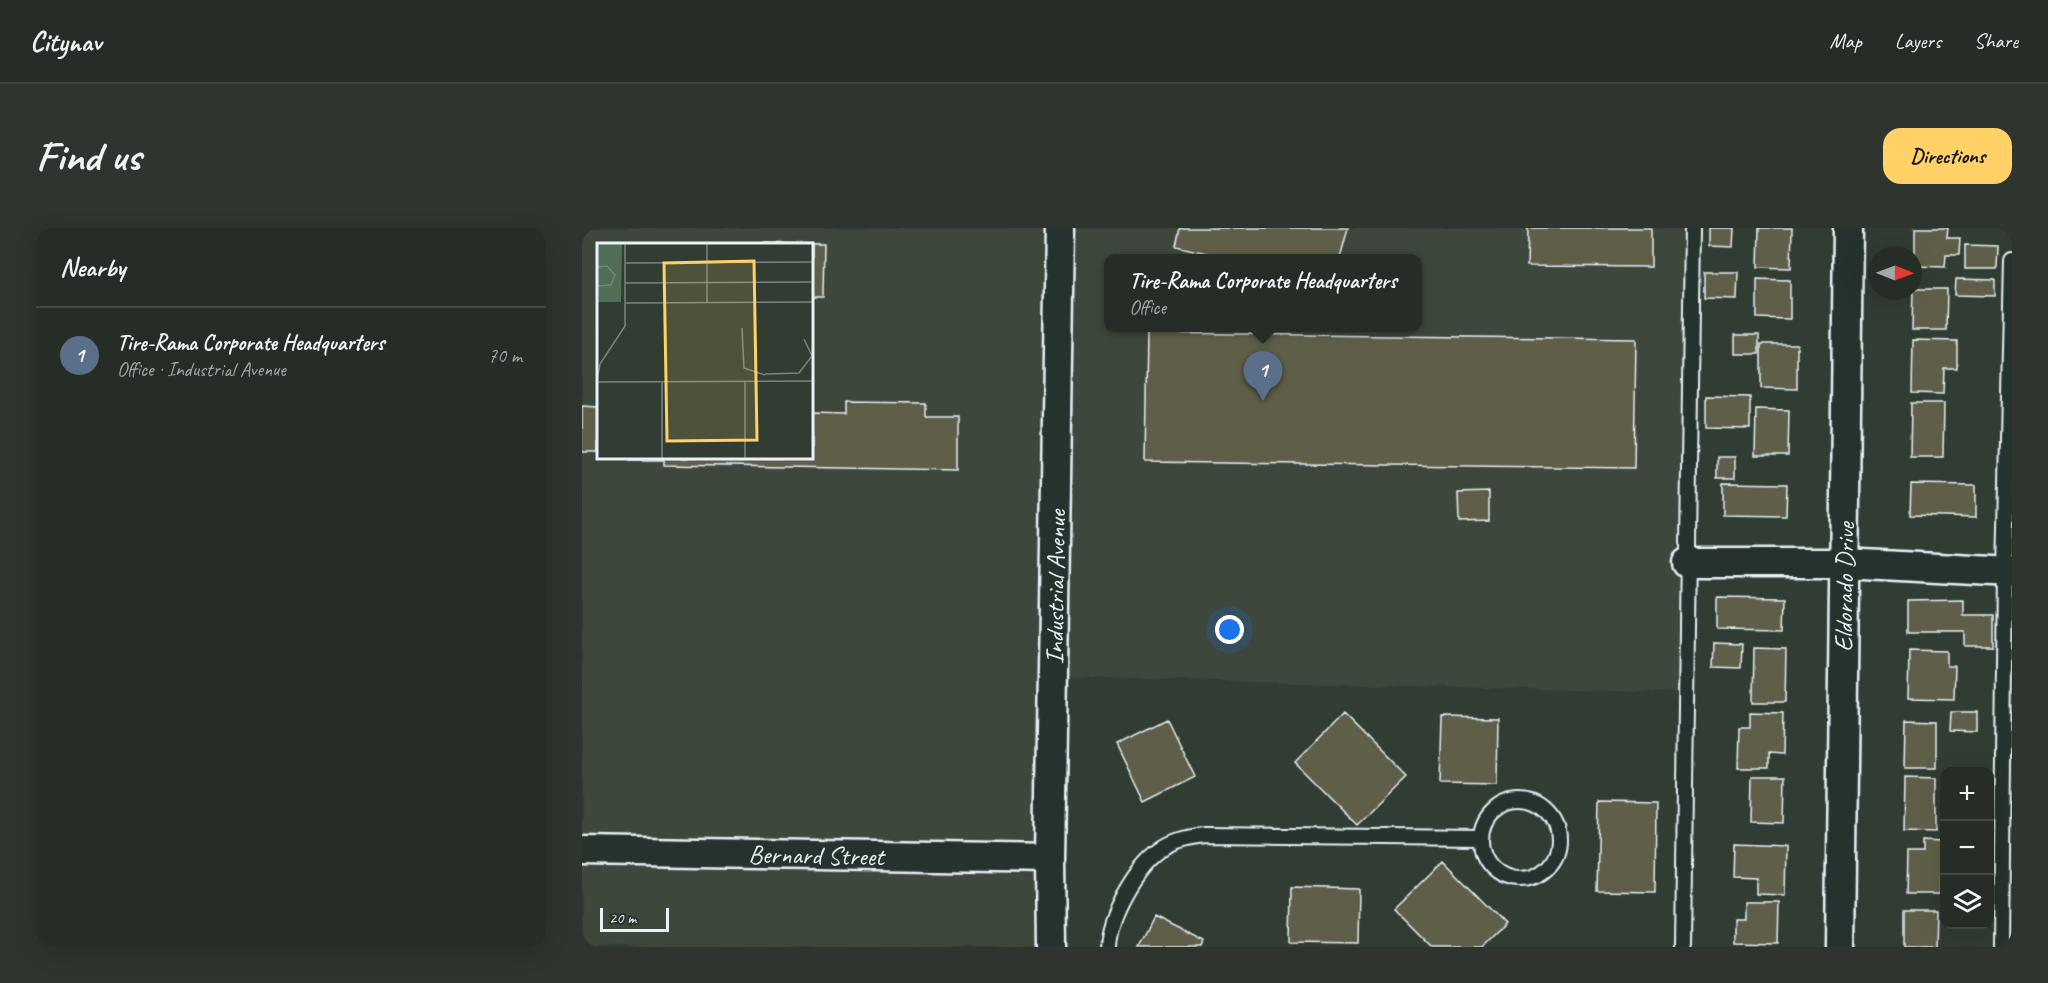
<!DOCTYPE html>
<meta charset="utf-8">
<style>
:root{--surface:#252d26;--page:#2d352e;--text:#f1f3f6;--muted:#a3a8a7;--line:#424943;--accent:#ffd166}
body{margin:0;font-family:Caveat,sans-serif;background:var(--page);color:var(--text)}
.controls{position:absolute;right:18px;bottom:18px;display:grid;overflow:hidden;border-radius:12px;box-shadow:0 6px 24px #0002}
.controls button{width:54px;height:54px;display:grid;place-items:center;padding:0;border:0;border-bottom:2px solid var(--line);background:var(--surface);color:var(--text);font:30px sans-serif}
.compass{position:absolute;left:1286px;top:18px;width:54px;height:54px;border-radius:50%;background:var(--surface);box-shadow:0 6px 24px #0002;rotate:91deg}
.scale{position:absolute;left:18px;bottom:15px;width:69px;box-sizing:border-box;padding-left:6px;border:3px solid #e8f1f8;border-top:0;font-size:16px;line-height:21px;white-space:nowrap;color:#e8f1f8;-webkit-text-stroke:4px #26332d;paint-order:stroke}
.you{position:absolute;left:648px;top:402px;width:21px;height:21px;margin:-15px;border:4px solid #fff;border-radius:50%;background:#1a73e8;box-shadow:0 0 0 9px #1a73e833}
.badge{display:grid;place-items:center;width:39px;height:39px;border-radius:50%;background:var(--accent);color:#fff;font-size:20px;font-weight:700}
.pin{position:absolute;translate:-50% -50px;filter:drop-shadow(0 2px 3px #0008)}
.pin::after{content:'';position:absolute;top:32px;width:21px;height:18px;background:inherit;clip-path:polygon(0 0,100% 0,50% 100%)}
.popup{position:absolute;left:522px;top:26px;width:318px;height:78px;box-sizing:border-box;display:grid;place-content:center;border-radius:12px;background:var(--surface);filter:drop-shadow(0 2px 4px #0005);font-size:20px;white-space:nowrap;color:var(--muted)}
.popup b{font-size:22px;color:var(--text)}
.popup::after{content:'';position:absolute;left:50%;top:100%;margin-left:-12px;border:12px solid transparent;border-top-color:var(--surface)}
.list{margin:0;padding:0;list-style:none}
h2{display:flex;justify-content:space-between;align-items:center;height:78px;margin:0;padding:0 24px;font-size:26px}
h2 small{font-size:20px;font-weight:400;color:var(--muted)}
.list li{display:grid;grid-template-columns:39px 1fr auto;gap:18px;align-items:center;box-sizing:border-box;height:96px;padding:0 24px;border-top:2px solid var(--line)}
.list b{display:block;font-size:22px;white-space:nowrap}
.list p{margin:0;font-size:20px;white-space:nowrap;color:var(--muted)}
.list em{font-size:20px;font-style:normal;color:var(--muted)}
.icon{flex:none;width:33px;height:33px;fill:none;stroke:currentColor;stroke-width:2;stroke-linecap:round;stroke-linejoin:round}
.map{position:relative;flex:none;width:1430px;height:719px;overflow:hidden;border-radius:18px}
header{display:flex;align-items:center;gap:36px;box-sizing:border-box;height:84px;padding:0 30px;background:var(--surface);border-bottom:2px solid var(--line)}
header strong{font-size:28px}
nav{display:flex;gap:33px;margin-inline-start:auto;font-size:21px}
.intro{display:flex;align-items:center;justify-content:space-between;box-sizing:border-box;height:144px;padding:0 36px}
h1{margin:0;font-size:42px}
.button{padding:15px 27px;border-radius:18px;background:var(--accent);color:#111;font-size:21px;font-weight:700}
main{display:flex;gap:36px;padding:0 36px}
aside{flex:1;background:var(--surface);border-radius:18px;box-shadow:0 6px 24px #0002}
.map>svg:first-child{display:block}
</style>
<header>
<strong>Citynav</strong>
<nav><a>Map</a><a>Layers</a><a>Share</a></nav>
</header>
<div class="intro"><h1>Find us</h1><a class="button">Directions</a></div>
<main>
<aside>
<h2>Nearby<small></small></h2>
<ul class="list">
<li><span class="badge" style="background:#5c6f8a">1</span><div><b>Tire-Rama Corporate Headquarters</b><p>Office · Industrial Avenue</p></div><em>70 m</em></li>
</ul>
</aside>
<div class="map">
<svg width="1430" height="719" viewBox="0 0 1430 719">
<rect width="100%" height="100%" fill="#313c33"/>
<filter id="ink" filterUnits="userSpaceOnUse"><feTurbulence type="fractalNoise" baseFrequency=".0167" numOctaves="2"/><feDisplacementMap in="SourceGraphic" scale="12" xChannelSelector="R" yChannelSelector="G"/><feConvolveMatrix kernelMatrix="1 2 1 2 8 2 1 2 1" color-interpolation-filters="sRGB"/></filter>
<g filter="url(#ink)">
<path fill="#3e463a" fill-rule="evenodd" d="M0,0H1110L1103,465L471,449L468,719H0ZM16,16H230V230H16ZM526,30H836V100H526Z"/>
<path fill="#5e5e49" stroke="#e8f1f8" stroke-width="1.5" d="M598,0H766L758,30H646L594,18Z
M946,0H1069V39L945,38Z
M1127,0H1152L1151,19L1127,18Z
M1177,0H1210L1209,40L1176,39Z
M1333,0H1366L1365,10H1378L1377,27H1364L1363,39L1333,38Z
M180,15L242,16L241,69H230V16H180Z
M1383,17L1416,18L1415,41H1383Z
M1122,44H1156L1155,71L1122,70Z
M1175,51L1208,52V91L1175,90Z
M1374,51L1413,52V68L1373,67Z
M1331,61H1365L1364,102H1330Z
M565,105L1054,111L1052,240L563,234Z
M1153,107H1177V126H1153Z
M1331,112L1375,113V140H1362L1361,166L1330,165Z
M1179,116H1215V161L1179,160Z
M1124,168L1168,169V201L1124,200Z
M262,174L344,175V189H376V242L82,237V232H47V230H230V185L262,186Z
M1329,175H1362L1361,229H1328Z
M0,178L16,179V224H0Z
M1174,181L1207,182L1206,228H1173Z
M1135,229H1153V250H1135Z
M1141,255L1205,256L1204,288L1141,287Z
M1329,256L1394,257V289L1328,287Z
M907,264V293L877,294L876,265Z
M1135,369L1203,370L1202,402L1135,401Z
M1381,372V387H1411V418H1383V404H1326V373Z
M1132,415L1160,416L1159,440L1131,439Z
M1172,420L1204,421L1203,474H1171Z
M1327,422L1365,423V438H1373L1372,471L1326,470Z
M1168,484L1201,485L1200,527L1187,526V540H1156L1157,499H1168Z
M1369,484H1395V504L1368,503Z
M761,486L824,549L775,597L713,535Z
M860,489L916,490L915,557L858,556Z
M585,491L613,549L563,574L535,516Z
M1324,492L1355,493V540H1323Z
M1170,548H1203L1202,595L1169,594Z
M1323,549L1354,550V604L1322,603Z
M1017,574L1074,575L1073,664L1015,663Z
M1341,613L1359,614L1358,666H1324L1325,625H1341Z
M1152,616L1204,618L1203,667L1174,666V650L1151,649Z
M861,633L923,696L900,719H850L812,681Z
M710,659L777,661L776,715L709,714Z
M1162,674H1197L1196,715L1151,714V691H1162Z
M1322,682H1354L1353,719H1322Z
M572,689L622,714L620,719H557Z"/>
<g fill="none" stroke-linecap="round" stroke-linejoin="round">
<defs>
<path id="service" d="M899 612a39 39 0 1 1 78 0a39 39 0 1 1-78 0Z
M525,719C526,687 553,640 578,622C591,612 607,609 622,607L899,610
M1101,719L1110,0
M1419,719L1423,344L1430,33"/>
<path id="minor" d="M1105,335H1262L1430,344
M0,623L468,631
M469,719L468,631L478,0
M1258,719L1266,0"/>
</defs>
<use href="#service" stroke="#e8f1f8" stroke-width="18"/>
<use href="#minor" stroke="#e8f1f8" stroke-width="33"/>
<use href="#service" stroke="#26332d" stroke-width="14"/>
<use href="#minor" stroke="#26332d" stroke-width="28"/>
</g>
</g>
<g text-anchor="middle" stroke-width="4.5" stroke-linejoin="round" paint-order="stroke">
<g font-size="26" fill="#e8f1f8" stroke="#26332d">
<text transform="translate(473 359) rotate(-89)" y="9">Industrial Avenue</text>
<text transform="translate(1262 359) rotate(-89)" y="9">Eldorado Drive</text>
<text transform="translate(234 627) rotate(1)" y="9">Bernard Street</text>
</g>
</g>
<g transform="translate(15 15)">
<rect width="216" height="216" fill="#313c33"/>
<path d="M0,0H25L24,59H0Z" fill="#516e56"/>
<path fill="none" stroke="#7a8482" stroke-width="1.5" d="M28,0H63M29,20L216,19M0,24L10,23L18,32L14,42L0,43M29,40L216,39M29,60L216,59M110,60V0M145,85L147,125L168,132M168,131L202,130L215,113L207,96M0,137L3,121L28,83V0M0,139L216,138M148,139V216M65,216V139"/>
<path fill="#ffd166" fill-opacity="0.15" stroke="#ffd166" stroke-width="3" d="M157,18L160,197L70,198L67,20Z"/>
<rect width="216" height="216" fill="none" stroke="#e8f1f8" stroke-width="3"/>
</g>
</svg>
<div class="controls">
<button>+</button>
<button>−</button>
<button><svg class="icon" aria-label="layers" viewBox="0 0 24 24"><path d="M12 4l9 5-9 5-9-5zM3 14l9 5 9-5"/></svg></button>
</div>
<svg class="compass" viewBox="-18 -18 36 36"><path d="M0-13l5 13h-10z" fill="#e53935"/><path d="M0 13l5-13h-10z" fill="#a3a8a7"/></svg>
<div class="scale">20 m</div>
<div class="you"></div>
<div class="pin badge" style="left:681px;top:173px;background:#5c6f8a">1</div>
<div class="popup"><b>Tire-Rama Corporate Headquarters</b>Office</div>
</div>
</main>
